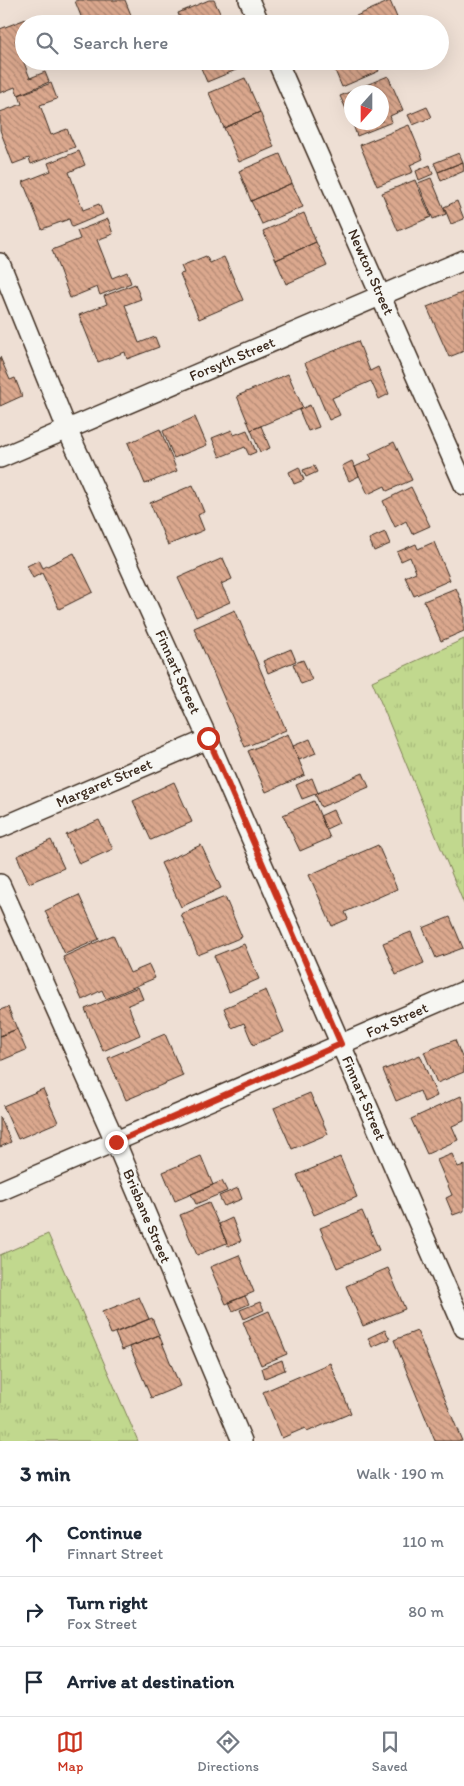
<!DOCTYPE html>
<meta charset="utf-8">
<style>
:root{--surface:#fff;--page:#f6f6f7;--text:#1f2937;--muted:#747a83;--line:#e0e1e3;--accent:#c8321e}
body{margin:0;font-family:Itim,sans-serif;background:var(--page);color:var(--text)}
.compass{position:absolute;left:344px;top:85px;width:45px;height:45px;border-radius:50%;background:var(--surface);box-shadow:0 5px 20px #0002;rotate:201deg}
.stop{position:absolute;width:15px;height:15px;margin:-11px;border:4px solid #c8321e;border-radius:50%;background:#fff}
.stop.end{background:#c8321e;border-color:#fff;box-shadow:0 1px 5px #0008}
.list{margin:0;padding:0;list-style:none}
h2{display:flex;justify-content:space-between;align-items:center;height:65px;margin:0;padding:0 20px;font-size:21px}
h2 small{font-size:16px;font-weight:400;color:var(--muted)}
.list li{display:grid;grid-template-columns:32px 1fr auto;gap:15px;align-items:center;box-sizing:border-box;height:70px;padding:0 20px;border-top:1px solid var(--line)}
.list b{display:block;font-size:19px;white-space:nowrap}
.list p{margin:0;font-size:16px;white-space:nowrap;color:var(--muted)}
.list em{font-size:16px;font-style:normal;color:var(--muted)}
.icon{flex:none;width:28px;height:28px;fill:none;stroke:currentColor;stroke-width:2;stroke-linecap:round;stroke-linejoin:round}
.map{position:relative;flex:none;width:464px;height:1441px;overflow:hidden}
.search{position:absolute;background:var(--surface);box-shadow:0 5px 20px #0002;left:15px;right:15px;top:15px;height:55px;display:flex;align-items:center;gap:12px;box-sizing:border-box;padding:0 18px;border-radius:28px;color:var(--muted);font-size:19px}
.sheet{height:275px;background:var(--surface)}
nav{display:flex;justify-content:space-around;align-items:center;box-sizing:border-box;height:70px;border-top:1px solid var(--line);background:var(--surface);font-size:14px;color:var(--muted)}
nav a{display:grid;justify-items:center;gap:2px}
nav .on{color:var(--accent)}
.map>svg:first-child{display:block}
</style>
<div class="map">
<svg width="464" height="1441" viewBox="0 0 464 1441">
<defs>
<pattern id="park-tufts" width="24" height="20" patternUnits="userSpaceOnUse" patternTransform="scale(1.25)"><rect width="24" height="20" fill="#c1d88e"/><path d="M3 7l-1-3M5 7V3M7 7l1-3M15 17l-1-3M17 17v-4M19 17l1-3" fill="none" stroke="#a7ba7a"/></pattern>
<pattern id="building-back-hatch" width="6" height="6" patternUnits="userSpaceOnUse" patternTransform="scale(1.25)"><rect width="6" height="6" fill="#dba88e"/><path d="M-1 5l2 2M0 0l6 6M5-1l2 2" fill="none" stroke="#b38973"/></pattern>
</defs>
<rect width="100%" height="100%" fill="#eedfd4"/>
<filter id="ink" filterUnits="userSpaceOnUse"><feTurbulence type="fractalNoise" baseFrequency=".02" numOctaves="2"/><feDisplacementMap in="SourceGraphic" scale="10" xChannelSelector="R" yChannelSelector="G"/><feConvolveMatrix kernelMatrix="1 2 1 2 8 2 1 2 1" color-interpolation-filters="sRGB"/></filter>
<g filter="url(#ink)">
<path fill="url(#park-tufts)" stroke="#7e8156" d="M464,639V904L372,681Z
M48,1234L138,1441H0V1255Z"/>
<path fill="url(#building-back-hatch)" stroke="#3b2a1e" d="M79,0H125L133,20L126,24H84L75,1Z
M209,0H214L225,24H182L178,13Z
M390,1L398,20L389,24H338Z
M26,19L28,24H24V37L15,40L30,78L45,72L49,82L18,95L15,87L0,93V29Z
M198,61H241L243,67L207,82Z
M331,61H374L379,71L342,87Z
M388,76L403,110L390,116L392,122L357,136L352,122H382V92H352V122L340,96Z
M245,78L260,112L224,128L209,93Z
M51,83L57,99L40,105L51,135L67,129L75,147L31,164L29,158L13,164L0,130V112L22,104L19,95Z
M427,107L432,117L413,125L408,115Z
M260,112L274,147L239,162L224,128Z
M409,125L423,159L410,165L413,172L377,186L360,145Z
M79,151L85,165L69,172L83,210L99,204L103,214L72,227L69,219L42,229L23,182L51,171L48,163Z
M459,153L463,162L438,172L434,163Z
M280,154L292,183L251,201L239,171Z
M463,162L464,171L441,181L438,172Z
M430,165L433,174L419,180L416,171Z
M431,178L446,214L433,219L418,183Z
M415,180L431,217L398,231L382,193Z
M292,183L303,207L262,224L251,201Z
M457,201L464,219L451,224L444,207Z
M304,213L316,242L276,260L263,231Z
M108,219L113,234L97,240L112,278L127,272L131,283L100,295L97,287L70,298L52,250L80,239L77,231Z
M316,242L327,266L286,284L276,260Z
M206,256L210,263L224,257L243,300L199,319L180,274L184,273L181,266Z
M135,284L141,299L125,305L139,343L155,337L159,347L127,359L125,352L98,362L79,315L107,304L104,296Z
M464,292V351L449,357L427,307Z
M358,341L370,371L378,367L389,394L379,399L371,381L332,398L340,415L329,420L305,363Z
M0,357L10,380L15,378L22,396L0,406Z
M288,374L303,408L251,430L237,396Z
M310,405L319,427L308,431L299,410Z
M195,417L207,445L174,458L163,431Z
M261,426L270,448L260,452L251,430Z
M160,429L177,471L145,484L128,443Z
M232,430L234,435L247,430L256,452L249,455L245,447L220,457L212,438Z
M394,442L412,480L387,491L385,486L368,494L355,467L372,459L369,454Z
M352,461L359,476L349,481L342,466Z
M314,466L317,472L306,477L303,470Z
M299,467L304,480L294,484L289,472Z
M193,485L204,512L198,515L204,530L168,545L150,503Z
M411,487L430,526L412,534L406,521L395,527L383,501Z
M385,532L390,544L374,551L369,539Z
M434,542L450,580L414,596L405,577L416,572L410,557L401,561L397,552L416,544L418,549Z
M74,553L93,592L59,609L42,573L33,578L27,566L39,560L43,568Z
M223,558L232,579L221,584L230,602L196,617L178,578Z
M456,588L464,607V631L441,641L424,601Z
M235,610L286,730L245,747L194,628Z
M291,649L296,661L268,673L263,661Z
M303,660L312,680L301,684L293,664Z
M288,734L305,775L266,792L248,751Z
M310,739L316,753L299,760L293,746Z
M363,773L369,787L321,807L315,794Z
M312,778L318,793L302,799L296,785Z
M174,782L192,822L151,840L133,801Z
M314,801L330,838L300,851L283,815Z
M333,810L339,823L326,829L320,816Z
M99,820L113,849L79,864L66,835Z
M51,840L64,868L29,883L17,856Z
M201,845L221,888L181,907L161,863Z
M378,845L397,889L345,912L348,919L332,926L309,875Z
M79,895L99,939L65,954L45,911Z
M225,897L242,937L198,955L181,914Z
M450,917L463,948L436,958L423,928Z
M411,932L424,963L396,975L383,943Z
M113,935L130,973L149,965L155,978L106,999L102,990L82,1000L63,957Z
M244,944L259,979L229,992L214,956Z
M138,987L143,999L128,1005L140,1035L103,1051L85,1009Z
M266,990L284,1032L253,1045L244,1023L232,1028L224,1008Z
M8,1007L17,1029L0,1036V1010Z
M17,1029L26,1050L0,1061V1036Z
M165,1034L183,1076L126,1100L108,1058Z
M455,1040L464,1062V1072L437,1083L424,1052Z
M420,1055L437,1096L424,1102L420,1091L396,1101L383,1070Z
M43,1089L58,1122L18,1139L3,1106Z
M310,1093L328,1134L292,1149L274,1108Z
M461,1096L464,1103V1121L452,1126L458,1140L427,1154L411,1119Z
M0,1117L11,1142L0,1147Z
M452,1154L458,1167L464,1165V1211L453,1215L446,1198L452,1195L437,1160Z
M201,1156L213,1185L175,1201L163,1172Z
M340,1157L357,1197L314,1215L297,1175Z
M222,1181L227,1191L196,1204L191,1194Z
M238,1188L242,1199L224,1206L219,1196Z
M209,1203L227,1243L197,1255L180,1215Z
M362,1211L379,1250L337,1268L320,1228Z
M232,1218L241,1241L228,1246L219,1224Z
M239,1255L254,1292L226,1304L210,1267Z
M388,1268L405,1309L363,1326L346,1286Z
M245,1296L249,1304L233,1311L229,1302Z
M139,1297L149,1319L111,1334L102,1312Z
M260,1302L264,1310L244,1319L240,1310Z
M269,1311L287,1354L261,1365L243,1322Z
M152,1318L159,1335L122,1350L115,1333Z
M385,1330L390,1339L372,1347L368,1338Z
M417,1331L462,1441H435L394,1340Z
M159,1335L180,1386L151,1398L130,1347Z
M282,1360L285,1370L265,1378L262,1368Z
M330,1363L351,1413L307,1432L305,1428L282,1438L263,1392Z"/>
<g fill="none" stroke-linecap="round" stroke-linejoin="round">
<defs>
<path id="minor" d="M249,0L260,24
M277,61L464,485
M0,263L67,429L208,739L464,1328
M0,458L464,260
M0,828L208,739
M0,884L116,1143L242,1441
M0,1191L464,991"/>
</defs>
<use href="#minor" stroke="#3b2a1e" stroke-width="22"/>
<use href="#minor" stroke="#f6f6f2" stroke-width="19"/>
</g>
</g>
<g fill="none" stroke-linecap="round" stroke-linejoin="round" filter="url(#ink)">
<path stroke="#c8321e" stroke-width="6" d="M116,1142L341,1044L208,738"/>
</g>
<g text-anchor="middle" stroke-width="4.5" stroke-linejoin="round" paint-order="stroke">
<g font-size="15" fill="#3b2a1e" stroke="#f6f6f2">
<text transform="translate(371 272) rotate(66)" y="5">Newton Street</text>
<text transform="translate(232 359) rotate(-23)" y="5">Forsyth Street</text>
<text transform="translate(178 672) rotate(66)" y="5">Finnart Street</text>
<text transform="translate(104 783) rotate(-23)" y="5">Margaret Street</text>
<text transform="translate(397 1020) rotate(-24)" y="5">Fox Street</text>
<text transform="translate(364 1098) rotate(67)" y="5">Finnart Street</text>
<text transform="translate(147 1216) rotate(67)" y="5">Brisbane Street</text>
</g>
</g>
</svg>
<svg class="compass" viewBox="-18 -18 36 36"><path d="M0-13l5 13h-10z" fill="#e53935"/><path d="M0 13l5-13h-10z" fill="#747a83"/></svg>
<div class="stop" style="left:208px;top:738px"></div>
<div class="stop end" style="left:116px;top:1142px"></div>
<div class="search"><svg class="icon" aria-label="search" viewBox="0 0 24 24"><circle cx="10" cy="10" r="6"/><path d="M15 15l6 6"/></svg>Search here</div>
</div>
<section class="sheet">
<h2>3 min<small>Walk · 190 m</small></h2>
<ul class="list">
<li><svg class="icon" aria-label="ahead" viewBox="0 0 24 24"><path d="M12 20V5M6 11l6-6 6 6"/></svg><div><b>Continue</b><p>Finnart Street</p></div><em>110 m</em></li>
<li><svg class="icon" aria-label="right" viewBox="0 0 24 24"><path d="M7 20v-9h11M14 6l5 5-5 5"/></svg><div><b>Turn right</b><p>Fox Street</p></div><em>80 m</em></li>
<li><svg class="icon" aria-label="arrive" viewBox="0 0 24 24"><path d="M6 21V4h12l-3 4 3 4H6"/></svg><div><b>Arrive at destination</b></div></li>
</ul>
</section>
<nav>
<a class="on"><svg class="icon" aria-label="map" viewBox="0 0 24 24"><path d="M3 6l6-2 6 2 6-2v14l-6 2-6-2-6 2zM9 4v14M15 6v14"/></svg>Map</a>
<a><svg class="icon" aria-label="directions" viewBox="0 0 24 24"><path d="M12 3l9 9-9 9-9-9zM9 14v-3h6M13 9l2 2-2 2"/></svg>Directions</a>
<a><svg class="icon" aria-label="saved" viewBox="0 0 24 24"><path d="M7 4h10v16l-5-4-5 4z"/></svg>Saved</a>
</nav>
